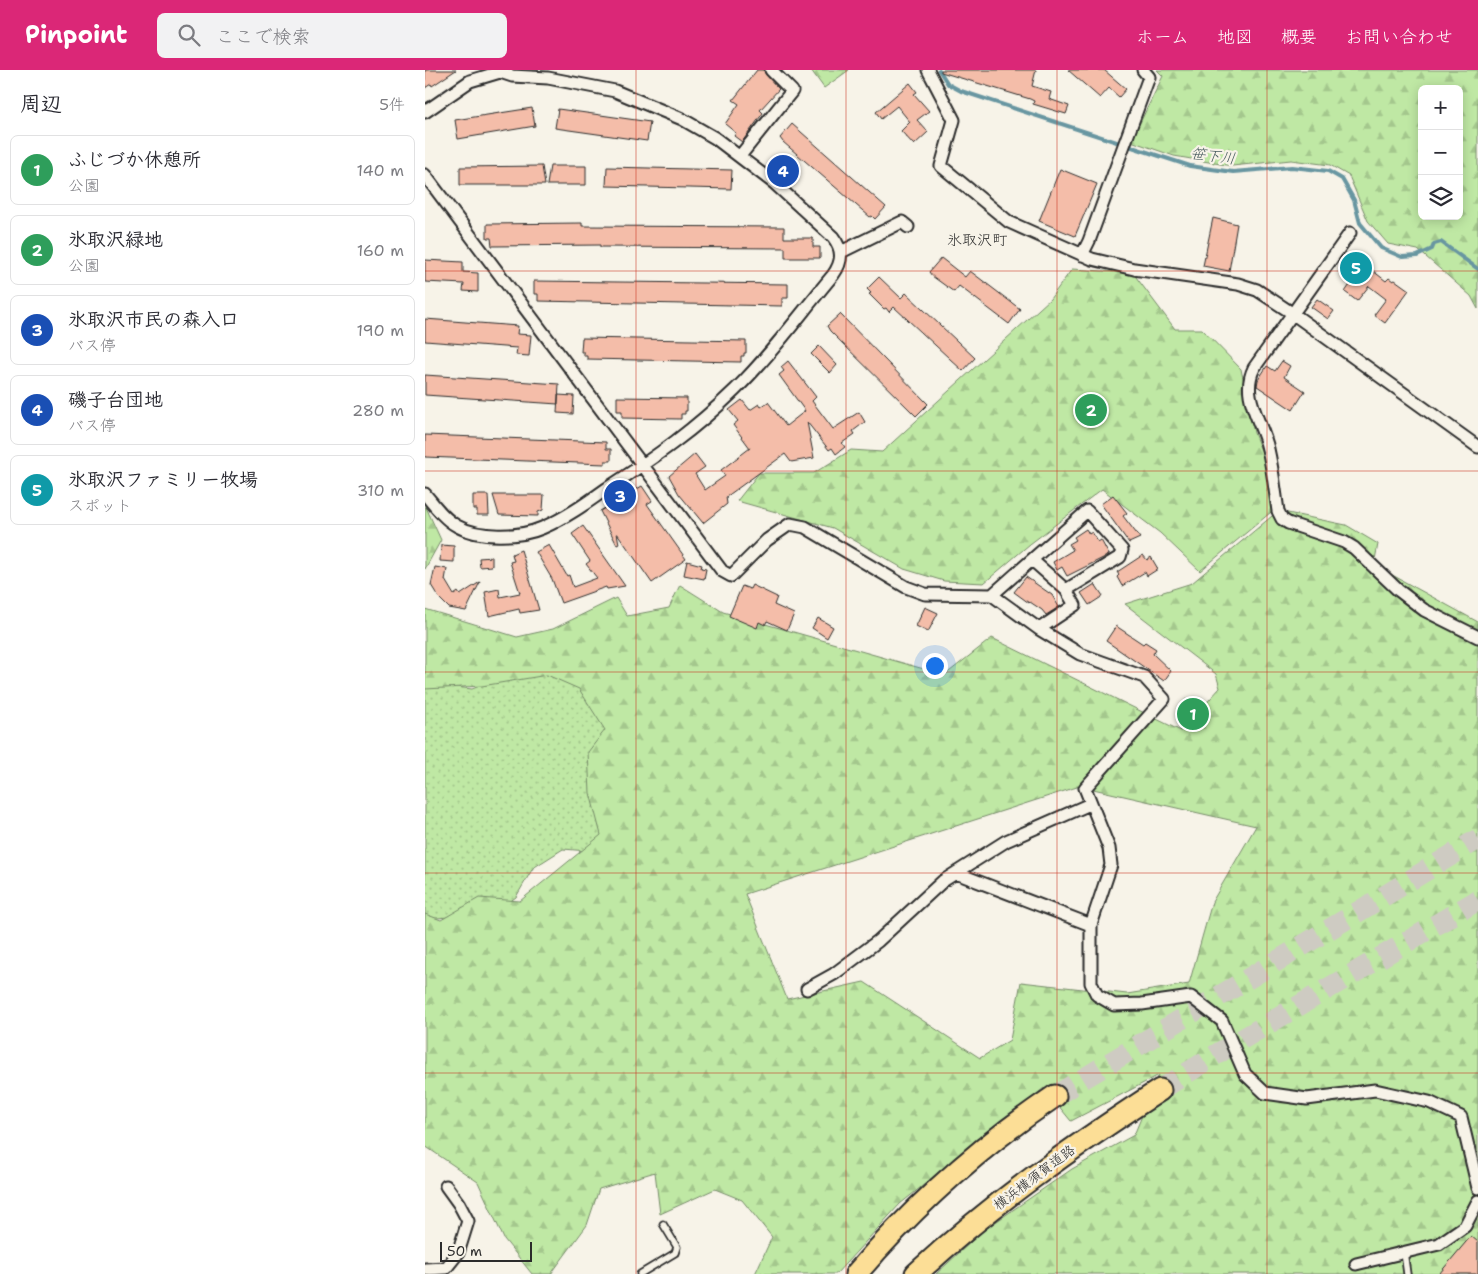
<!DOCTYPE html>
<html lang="ja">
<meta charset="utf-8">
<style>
:root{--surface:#fff;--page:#f2f2f3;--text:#2b2b33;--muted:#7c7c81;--line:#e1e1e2;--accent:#db2777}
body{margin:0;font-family:"Shantell Sans","Klee One",sans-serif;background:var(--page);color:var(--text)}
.controls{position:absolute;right:15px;top:15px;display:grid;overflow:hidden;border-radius:8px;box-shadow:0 2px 12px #0003}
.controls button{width:45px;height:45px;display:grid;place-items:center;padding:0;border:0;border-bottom:1px solid var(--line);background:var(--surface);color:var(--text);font:25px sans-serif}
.scale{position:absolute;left:15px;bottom:12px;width:92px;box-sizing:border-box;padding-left:5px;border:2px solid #2b2b2b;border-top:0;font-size:14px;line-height:18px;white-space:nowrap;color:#2b2b2b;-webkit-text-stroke:4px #f7f3e8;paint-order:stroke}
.you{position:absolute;left:509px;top:595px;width:18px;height:18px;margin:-12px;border:4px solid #fff;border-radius:50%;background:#1a73e8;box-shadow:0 0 0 8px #1a73e833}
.badge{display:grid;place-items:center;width:32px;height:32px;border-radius:50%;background:var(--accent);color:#fff;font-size:16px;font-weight:700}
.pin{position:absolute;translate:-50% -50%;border:2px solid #fff;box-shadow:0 1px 5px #0006}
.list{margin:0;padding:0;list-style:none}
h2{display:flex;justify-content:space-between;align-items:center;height:65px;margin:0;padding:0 20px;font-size:21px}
h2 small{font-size:16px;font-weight:400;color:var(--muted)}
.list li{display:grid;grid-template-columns:32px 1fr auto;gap:15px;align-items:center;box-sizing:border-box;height:70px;margin:0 10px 10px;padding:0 10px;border:1px solid var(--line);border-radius:8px}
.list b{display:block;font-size:19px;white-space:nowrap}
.list p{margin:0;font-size:16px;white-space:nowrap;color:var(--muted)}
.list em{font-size:16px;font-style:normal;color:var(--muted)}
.icon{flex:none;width:28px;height:28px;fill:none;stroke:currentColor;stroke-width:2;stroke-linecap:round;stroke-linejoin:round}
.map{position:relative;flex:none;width:1053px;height:1204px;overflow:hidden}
header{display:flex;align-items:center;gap:30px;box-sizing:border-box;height:70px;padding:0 25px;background:var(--accent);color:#fff}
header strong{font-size:24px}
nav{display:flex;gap:28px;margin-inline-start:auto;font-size:18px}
.search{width:350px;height:45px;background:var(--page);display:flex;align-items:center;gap:12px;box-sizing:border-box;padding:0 18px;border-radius:8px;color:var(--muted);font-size:19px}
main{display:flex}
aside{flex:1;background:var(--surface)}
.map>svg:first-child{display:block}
</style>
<header>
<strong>Pinpoint</strong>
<div class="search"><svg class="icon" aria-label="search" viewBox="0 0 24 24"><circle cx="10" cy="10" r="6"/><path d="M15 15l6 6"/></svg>ここで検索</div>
<nav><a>ホーム</a><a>地図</a><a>概要</a><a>お問い合わせ</a></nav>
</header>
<main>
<aside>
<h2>周辺<small>5件</small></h2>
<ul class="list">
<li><span class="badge" style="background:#2e9e5b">1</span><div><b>ふじづか休憩所</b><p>公園</p></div><em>140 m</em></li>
<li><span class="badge" style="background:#2e9e5b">2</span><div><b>氷取沢緑地</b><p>公園</p></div><em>160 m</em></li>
<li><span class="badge" style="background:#1a4fb4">3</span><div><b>氷取沢市民の森入口</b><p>バス停</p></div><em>190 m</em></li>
<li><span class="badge" style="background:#1a4fb4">4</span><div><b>磯子台団地</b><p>バス停</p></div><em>280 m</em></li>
<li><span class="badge" style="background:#0f9aa8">5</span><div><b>氷取沢ファミリー牧場</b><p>スポット</p></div><em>310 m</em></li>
</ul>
</aside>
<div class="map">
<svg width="1053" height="1204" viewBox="0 0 1053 1204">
<defs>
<pattern id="grass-dots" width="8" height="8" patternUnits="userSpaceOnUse" patternTransform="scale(1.25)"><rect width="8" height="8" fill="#bfe8a4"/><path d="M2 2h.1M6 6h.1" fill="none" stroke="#a4c78d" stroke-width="1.8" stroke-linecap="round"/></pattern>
<pattern id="forest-firs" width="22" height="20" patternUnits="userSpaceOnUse" patternTransform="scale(1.25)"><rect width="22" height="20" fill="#bfe8a4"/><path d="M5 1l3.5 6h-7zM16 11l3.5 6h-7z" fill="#a4c78d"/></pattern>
</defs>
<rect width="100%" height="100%" fill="#f7f3e8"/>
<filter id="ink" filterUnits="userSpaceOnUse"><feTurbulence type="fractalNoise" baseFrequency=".02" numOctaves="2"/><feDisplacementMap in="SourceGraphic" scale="10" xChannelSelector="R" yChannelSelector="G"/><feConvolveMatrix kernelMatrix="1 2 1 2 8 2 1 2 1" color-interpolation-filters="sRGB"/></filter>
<g filter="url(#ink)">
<path fill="url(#grass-dots)" stroke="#758a68" d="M107,596L182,621L185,766L163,781L138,779L108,798L91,827L63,848L36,846L0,849V613L47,619Z
M761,629L784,649L775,660L752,640Z"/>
<path fill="url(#forest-firs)" stroke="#758a68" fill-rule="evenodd" d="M386,0H424L399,18Z
M732,0H1053V239L1046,226L993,180L963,174L943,151L924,106L905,95L866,90L807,96L749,86L706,71L738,6ZM997,19H1034V146H997Z
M647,199L708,203L750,259H777L816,299L829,363L857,433L775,501L735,463L677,419L605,474L559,513L519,511L479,499L408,458L312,431L334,403H389L426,380L457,382L625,229Z
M0,435L16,470L0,499Z
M853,441L921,455L953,474L949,495L1053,552V1204H511L559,1160L647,1099L709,1065L734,1005L646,1051L619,1018L475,1134L411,1204H330L347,1167L317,1130L290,1119L235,1144L230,1102L174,1119L162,1155L126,1204H107L79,1169L53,1112L0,1076V844L16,850L54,828L95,831L176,765L165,723L163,682L180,660L154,619L122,605L57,616L0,619V539L92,567L128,559L191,528L202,546L244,538L255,515L298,542L520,605L567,568L756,661L795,618L791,604L700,534L767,513ZM655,716L831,756L787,832L764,914L702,924L596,912L585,970L555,988L439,912L362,929L320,824Z"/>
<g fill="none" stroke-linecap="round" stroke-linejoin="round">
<path stroke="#6896a1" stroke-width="4" d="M514,0L523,14L536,21L765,96L808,102L867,97L903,101L917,109L929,130L935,153L956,178L977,187L992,186L1007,179L1009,174L1016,172L1053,199"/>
</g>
<path fill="#f4bda9" stroke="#2b2b2b" d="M0,0H31L7,16L6,14L0,18Z
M332,0H339L341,5L354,19L335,40L338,43L317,72L309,66L311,63L300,54L314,34L308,30Z
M516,0H611L607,16L626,22L624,29L644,36L641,44L608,34L609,31L605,29L516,2Z
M643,0H679L701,19L694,27L684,18L675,28Z
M485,13L492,22L489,24L504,41L492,50L503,62L489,75L476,61L485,52L472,36L456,49L451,42Z
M107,38L110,56L33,69L30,50Z
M133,39L225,52L222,71L130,58Z
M367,54L461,137L450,149L447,146L445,147L358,72L355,68Z
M117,96L120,115H35V97Z
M125,96H161V115H122Z
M182,97L307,100L306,119L181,116Z
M635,99L672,114L650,166L614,151Z
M788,148L812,154L804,201L778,196Z
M157,153V156L359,157V168H388V177H395V188H360V178L175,177V175L67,176L66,168H62V154Z
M930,184L937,190L931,197L924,191Z
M516,188L540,207L545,201L595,239L584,254L534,216L529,222L507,206L504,202Z
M0,190L38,192V202L53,203V222L38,221L39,214L0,212Z
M939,194L961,211L964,208L968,211L970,210L984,220L960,253L949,245L961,229L944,216L932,231L920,222Z
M454,207L476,228L481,223L550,288L538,301L469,237L464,242L461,238L459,239L444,224L446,223L442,219Z
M109,211L363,214V228H357V236L113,231V224H109Z
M892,229L909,241L903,249L886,237Z
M415,244L503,334L491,346L405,261L402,256Z
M0,249L93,256L92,264L106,265L104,286L91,285L92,278L0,271Z
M157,268L321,271V283H319V286H316V292L162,289V286H159V282H156Z
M394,276L412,295L405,303L386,284Z
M363,291L391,327L387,331L408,359L434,342L440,352L428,361L430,364L417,373L420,377L411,384L407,378L404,380L382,352L389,388L366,392L360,384L301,427L302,434L278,453L254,424L244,406L270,384L280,397L270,404L280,420L300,406L296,400L325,378L308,355L313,351L304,340L317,330L325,340L334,334L336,337L343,332L361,356L380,341L354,305L359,301L356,297Z
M857,291L865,296L859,307L880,321L868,340L832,316L833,310L842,296L850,301Z
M0,305L134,314L133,334L0,325Z
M133,325L149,326L148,344L132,343Z
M192,327L262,328V341H260V344H256V349L197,348V341H192Z
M0,365L181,372V379H186V391H180V394L0,387Z
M217,416L227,431L222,434L261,489L227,513L192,463L194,474L192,475L175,441Z
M48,425H63L64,445H52V439H48Z
M68,425H119L118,440L113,442V446L74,445Z
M688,425L702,443L698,446L715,468L704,473L676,434Z
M158,456L200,516L182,519L181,517L136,533L127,509L111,482L124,475L142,506L144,505L148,517L172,508L161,494L165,491L147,464Z
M661,459L664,464L667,462L673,472L676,470L684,485L642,506L637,497L632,500L628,492L648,480L644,474L651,470L649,467Z
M16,475L29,476V492L15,491Z
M96,480L114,540L95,543L94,539L64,546L60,522L74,519L75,527L95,523L85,492L89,491L87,484Z
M718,485L722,490L726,487L733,499L722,506L720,502L697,516L692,507L694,505L692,502Z
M67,487V496L55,497L54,488Z
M262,491L277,495L276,498L281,499L279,509L259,505Z
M10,497L22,499L20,510L29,525L33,522L35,525L55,512L41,541L24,538L14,528L6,515Z
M601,507L627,525L634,537L621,545L617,540L605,532L604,533L589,522Z
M670,514L678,526L664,535L656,523Z
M327,515L352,527L349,535L369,544L362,560L342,551L340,555L334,552L332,558L304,546L317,516L325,519Z
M500,537L513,543L503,562L491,556Z
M393,548L408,557L402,568L387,558Z
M691,556L718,574L720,572L731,579L728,584L746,601L739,611L681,571Z
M1046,1166L1053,1172V1204H1014Z"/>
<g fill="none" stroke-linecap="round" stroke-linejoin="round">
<path stroke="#cecbc2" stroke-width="21" stroke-dasharray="21 11" stroke-linecap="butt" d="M735,1020L797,981L1053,830
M630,1026L1053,769"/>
<defs>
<path id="service" d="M979,1182L982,1204
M215,1204L250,1183L252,1177L238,1154"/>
<path id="minor" d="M503,0L529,50L516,96L584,152L667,189L709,199L813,214L832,220L867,243L1053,377
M0,42L45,11L75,2L87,6L123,8L190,21L257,49L290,68L349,113L408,167C418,180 418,191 408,205C376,243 345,286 310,320C269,360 232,386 184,417C163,432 141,448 117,458C94,468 53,468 32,456C19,449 9,435 0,424
M315,86L367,21L346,0
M0,105L297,501L306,506L342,470L365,454L380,457L481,517L500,524L567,525L614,559L655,584L719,607L739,629L660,718L684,778L686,795L666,855V913L672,925L689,935L717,934L766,927L797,951L820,1004L840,1023L882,1029L950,1020L1004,1032L1036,1047L1053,1118
M925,163L829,298C815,326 837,351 843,379C848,400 850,421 853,441L857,449L863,453L919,472L929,478L973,520L999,540L1053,567
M416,182L477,152L483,157
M657,185L664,171L724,7L718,0
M607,490L641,520L650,535L614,559
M567,525L662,441L697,480L695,487L641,520
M531,803L666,855
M382,919L409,904L453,871L518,811L581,771L665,734
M931,1194L1014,1174L1040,1156L1053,1131
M0,1199L21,1198L33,1183L43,1151L34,1134L21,1116"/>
<path id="motorway" d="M431,1204C489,1136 556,1076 630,1026
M491,1204C566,1134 649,1076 735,1020"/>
</defs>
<use href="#service" stroke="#2b2b2b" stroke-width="9"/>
<use href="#minor" stroke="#2b2b2b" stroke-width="15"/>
<use href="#motorway" stroke="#2b2b2b" stroke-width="25"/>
<use href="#service" stroke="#f7f3e8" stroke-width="5.5"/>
<use href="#minor" stroke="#f7f3e8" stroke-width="11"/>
<use href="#motorway" stroke="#fcde96" stroke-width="21"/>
</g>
</g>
<path fill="none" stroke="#c8321e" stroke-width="1" stroke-opacity="0.55" d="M211,0V1204M421,0V1204M632,0V1204M842,0V1204M0,201H1053M0,401H1053M0,602H1053M0,803H1053M0,1003H1053"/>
<g text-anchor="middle" stroke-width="4.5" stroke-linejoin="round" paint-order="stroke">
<g font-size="14" fill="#2b2b2b" stroke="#f7f3e8">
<text transform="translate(609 1107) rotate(-37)" y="5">横浜横須賀道路</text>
</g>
<g font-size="15" font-style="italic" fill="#44585c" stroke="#f7f3e8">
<text transform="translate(788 86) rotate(7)" y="5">笹下川</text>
</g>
<g font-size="15" fill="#2b2b2b" stroke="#f7f3e8">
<text x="552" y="175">氷取沢町</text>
</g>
</g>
</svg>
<div class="controls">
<button>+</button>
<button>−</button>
<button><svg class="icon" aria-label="layers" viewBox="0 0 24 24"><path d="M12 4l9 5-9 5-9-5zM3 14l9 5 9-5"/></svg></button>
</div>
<div class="scale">50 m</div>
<div class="you"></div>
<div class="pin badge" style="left:768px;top:644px;background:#2e9e5b">1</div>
<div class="pin badge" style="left:666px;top:340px;background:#2e9e5b">2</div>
<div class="pin badge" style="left:195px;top:426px;background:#1a4fb4">3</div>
<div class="pin badge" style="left:358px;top:101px;background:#1a4fb4">4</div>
<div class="pin badge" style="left:931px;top:198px;background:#0f9aa8">5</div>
</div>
</main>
